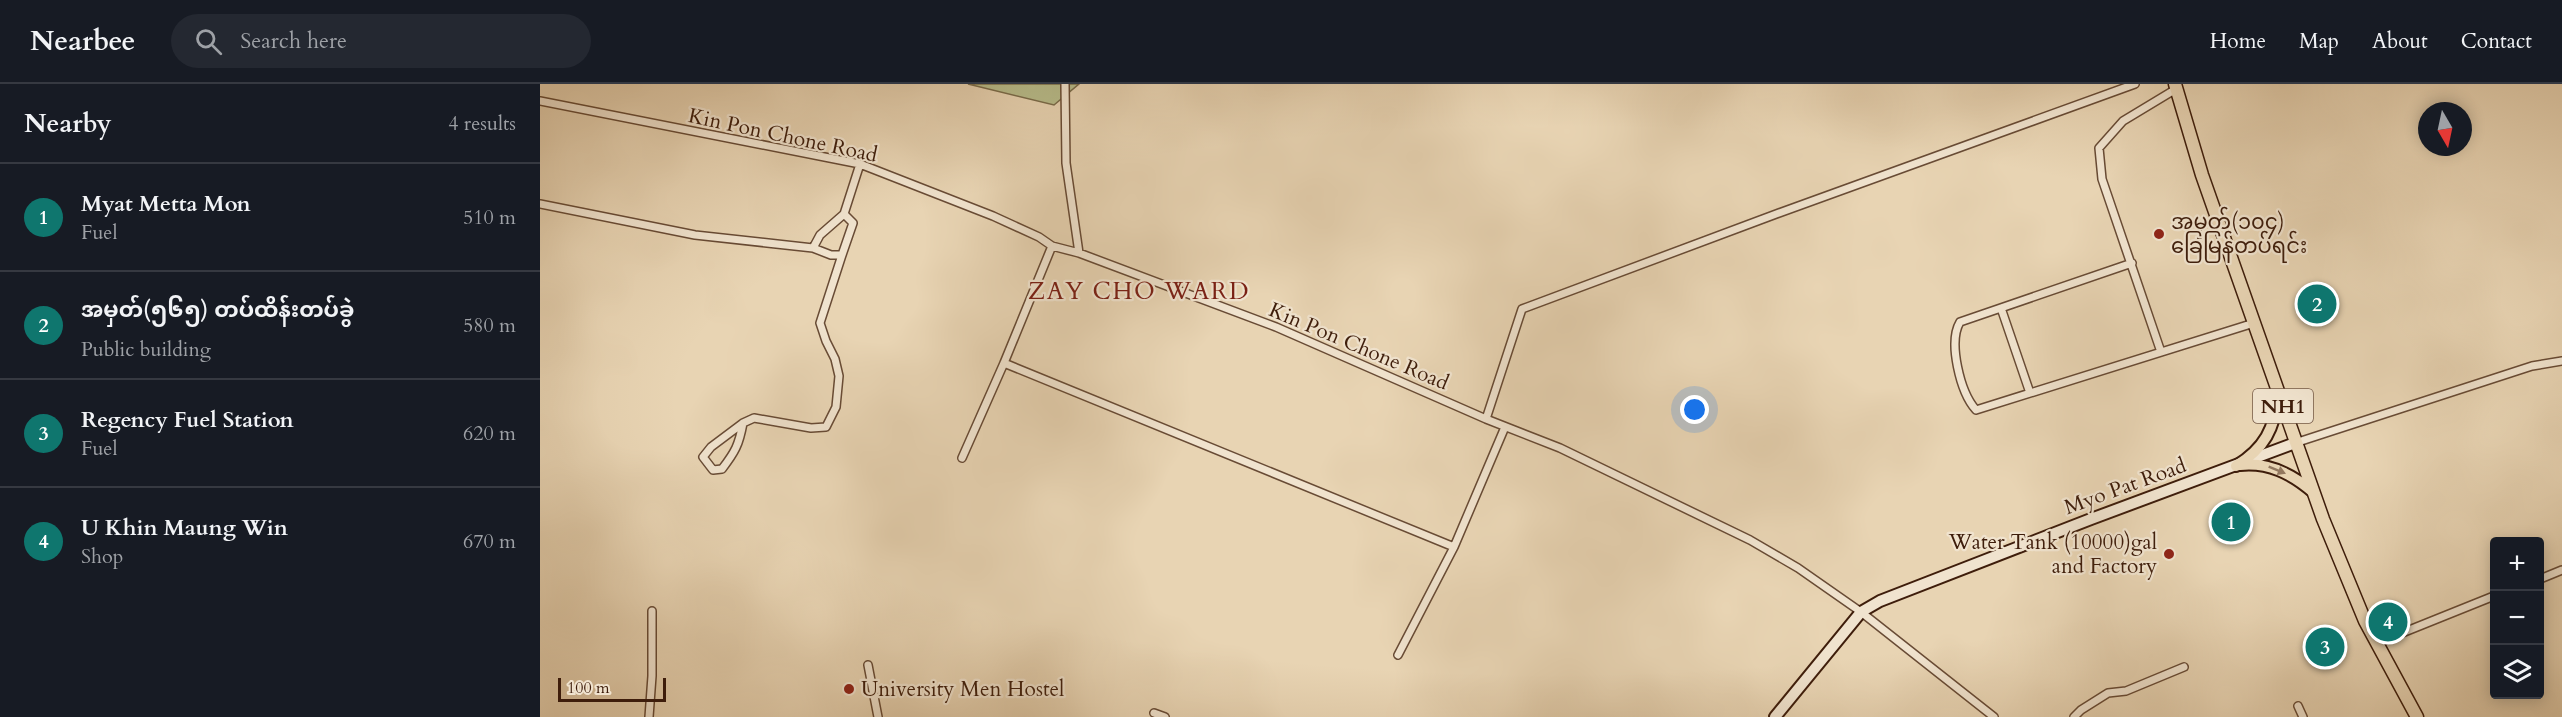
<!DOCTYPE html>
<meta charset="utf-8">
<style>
:root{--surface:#171b24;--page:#242831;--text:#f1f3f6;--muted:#9ea1a6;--line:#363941;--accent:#0f766e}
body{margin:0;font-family:Cardo,"Noto Sans Myanmar",serif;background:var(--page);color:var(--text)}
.controls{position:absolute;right:18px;bottom:18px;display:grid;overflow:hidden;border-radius:6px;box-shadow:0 3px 15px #0003}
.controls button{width:54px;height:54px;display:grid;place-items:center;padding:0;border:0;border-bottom:2px solid var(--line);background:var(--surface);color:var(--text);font:30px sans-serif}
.compass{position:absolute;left:1878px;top:18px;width:54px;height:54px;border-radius:50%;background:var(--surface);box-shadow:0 3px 15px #0003;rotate:171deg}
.scale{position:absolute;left:18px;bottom:15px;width:108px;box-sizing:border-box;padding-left:6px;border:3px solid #3e1d0b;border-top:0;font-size:16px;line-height:21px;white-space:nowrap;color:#3e1d0b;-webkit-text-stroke:4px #f0e3ce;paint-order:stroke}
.you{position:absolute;left:1155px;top:326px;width:21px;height:21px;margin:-15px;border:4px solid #fff;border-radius:50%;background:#1a73e8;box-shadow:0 0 0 9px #1a73e833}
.badge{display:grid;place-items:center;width:39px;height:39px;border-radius:50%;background:var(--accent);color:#fff;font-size:20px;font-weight:700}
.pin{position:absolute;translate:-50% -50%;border:3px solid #fff;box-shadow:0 2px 6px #0006}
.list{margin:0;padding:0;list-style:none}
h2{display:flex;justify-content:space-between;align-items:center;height:78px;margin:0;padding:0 24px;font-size:26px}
h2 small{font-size:20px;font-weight:400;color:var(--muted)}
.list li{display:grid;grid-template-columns:39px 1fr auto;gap:18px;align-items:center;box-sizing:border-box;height:108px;padding:0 24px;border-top:2px solid var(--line)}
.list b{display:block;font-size:22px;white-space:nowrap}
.list p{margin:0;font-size:20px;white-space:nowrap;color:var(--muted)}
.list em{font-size:20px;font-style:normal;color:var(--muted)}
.icon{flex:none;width:33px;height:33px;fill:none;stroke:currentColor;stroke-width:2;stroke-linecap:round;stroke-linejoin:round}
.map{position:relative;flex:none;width:2022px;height:633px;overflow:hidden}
header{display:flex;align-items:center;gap:36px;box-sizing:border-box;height:84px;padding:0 30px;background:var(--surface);border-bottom:2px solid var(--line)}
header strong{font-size:28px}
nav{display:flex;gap:33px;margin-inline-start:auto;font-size:21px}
.search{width:420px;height:54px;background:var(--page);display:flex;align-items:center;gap:15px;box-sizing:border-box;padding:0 21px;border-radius:33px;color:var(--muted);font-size:22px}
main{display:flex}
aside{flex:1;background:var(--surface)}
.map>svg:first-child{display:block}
</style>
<header>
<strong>Nearbee</strong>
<div class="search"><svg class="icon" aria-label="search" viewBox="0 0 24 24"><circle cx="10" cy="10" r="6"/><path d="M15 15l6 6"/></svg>Search here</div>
<nav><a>Home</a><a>Map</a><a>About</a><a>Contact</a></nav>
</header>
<main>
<aside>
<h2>Nearby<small>4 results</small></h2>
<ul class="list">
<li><span class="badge">1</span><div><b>Myat Metta Mon</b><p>Fuel</p></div><em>510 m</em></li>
<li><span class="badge">2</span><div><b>အမှတ်(၅၆၅) တပ်ထိန်းတပ်ခွဲ</b><p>Public building</p></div><em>580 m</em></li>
<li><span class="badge">3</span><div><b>Regency Fuel Station</b><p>Fuel</p></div><em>620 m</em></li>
<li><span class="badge">4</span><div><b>U Khin Maung Win</b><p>Shop</p></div><em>670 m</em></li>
</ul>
</aside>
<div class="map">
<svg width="2022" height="633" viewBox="0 0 2022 633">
<rect width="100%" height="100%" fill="#e8d4b3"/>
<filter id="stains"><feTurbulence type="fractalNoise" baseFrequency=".00333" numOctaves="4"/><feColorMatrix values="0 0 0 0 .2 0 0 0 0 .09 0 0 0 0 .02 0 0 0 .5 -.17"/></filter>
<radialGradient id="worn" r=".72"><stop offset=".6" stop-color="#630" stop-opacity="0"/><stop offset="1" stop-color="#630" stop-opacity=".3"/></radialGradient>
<path fill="#b7bc8b" stroke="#7a6c4b" stroke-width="1.5" d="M428,0H539L514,21Z"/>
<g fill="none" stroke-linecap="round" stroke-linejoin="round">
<defs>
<path id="minor" d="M525,0L526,79L539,169
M0,17L320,80L453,132L499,153L512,162L539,169L736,243L946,335L1020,364L1210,456L1258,484L1321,528L1454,633
M0,120L155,151L273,164
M304,130L313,139L302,171H291L273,164L280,151L304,130L320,80
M1592,179L1420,238C1408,258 1420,308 1436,326L1714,239
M1461,224L1490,309
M1621,268L1562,95L1559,64L1583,37L1636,5
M464,279L914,463
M946,335L982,225L1239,129L1595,0
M203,339C199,361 195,368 182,385L173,386L163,373L171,363L203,339L214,334L271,344L286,343L296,323L299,292L295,275L286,257L280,239L302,171
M1755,359L1992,282L2022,277
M422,374L464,279L512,162
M2000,495L2022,486
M1837,559L1954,512
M858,571L914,463L965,343
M328,581L338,633
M1758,622L1763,633
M614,629L625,633
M109,633L112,592V527
M1534,633L1541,626L1568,609L1586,607L1644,583"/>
<path id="secondary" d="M1235,633L1321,528L1340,517L1551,435L1755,359"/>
<path id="primary" d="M1700,381C1728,378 1751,389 1773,408
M1696,382C1725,364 1734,345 1739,311"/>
<path id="trunk" d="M1635,0L1662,91L1783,435L1825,537L1877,633"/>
</defs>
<use href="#minor" stroke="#684b35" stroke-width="10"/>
<use href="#secondary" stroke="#3e1d0b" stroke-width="14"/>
<use href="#primary" stroke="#3e1d0b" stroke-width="14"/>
<use href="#trunk" stroke="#3e1d0b" stroke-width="15"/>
<use href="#minor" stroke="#f0e3ce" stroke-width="7"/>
<use href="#secondary" stroke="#f0e3ce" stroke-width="10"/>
<use href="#primary" stroke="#e8d4b3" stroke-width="10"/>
<use href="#trunk" stroke="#e8d4b3" stroke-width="12"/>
</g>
<defs><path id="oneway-solid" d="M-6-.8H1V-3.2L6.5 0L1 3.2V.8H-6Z" transform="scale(1.5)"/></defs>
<use fill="#93785f" href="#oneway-solid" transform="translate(1737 386) rotate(22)"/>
<g fill="#8f2418" stroke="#f0e3ce" stroke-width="2">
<circle cx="1619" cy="150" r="6"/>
<circle cx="1629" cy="470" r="6"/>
<circle cx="309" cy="605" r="6"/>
</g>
<g text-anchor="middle" stroke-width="4.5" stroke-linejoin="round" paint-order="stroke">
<rect fill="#f0e3ce" stroke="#735846" stroke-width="1.5" x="1713" y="305" width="60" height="34" rx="4.5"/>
<g font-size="20" font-weight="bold" fill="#3e1d0b">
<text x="1743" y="329">NH1</text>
</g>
<g font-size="21" fill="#3e1d0b" stroke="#f0e3ce">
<text transform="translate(243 51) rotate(12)" y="7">Kin Pon Chone Road</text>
<text transform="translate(819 262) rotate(23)" y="7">Kin Pon Chone Road</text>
<text transform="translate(1585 402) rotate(-20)" y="7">Myo Pat Road</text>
</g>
<g font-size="21" fill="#3e1d0b" stroke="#f0e3ce" text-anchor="start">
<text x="1631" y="145">အမှတ်(၁၀၄)<tspan x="1631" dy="24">ခြေမြန်တပ်ရင်း</tspan></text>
<text x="1617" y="465" text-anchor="end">Water Tank (10000)gal<tspan x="1617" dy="24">and Factory</tspan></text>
<text x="321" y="612">University Men Hostel</text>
</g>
<g font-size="24" letter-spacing="1.5" fill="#7a1f14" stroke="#f0e3ce">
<text x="599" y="215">ZAY CHO WARD</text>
</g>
</g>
<rect width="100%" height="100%" filter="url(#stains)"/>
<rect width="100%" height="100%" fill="url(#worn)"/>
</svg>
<div class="controls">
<button>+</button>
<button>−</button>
<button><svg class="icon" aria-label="layers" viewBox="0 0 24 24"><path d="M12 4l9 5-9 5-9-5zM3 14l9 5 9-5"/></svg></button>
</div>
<svg class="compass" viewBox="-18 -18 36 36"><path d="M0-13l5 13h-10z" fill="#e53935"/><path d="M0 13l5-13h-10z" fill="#9ea1a6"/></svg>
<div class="scale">100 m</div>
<div class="you"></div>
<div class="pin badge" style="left:1691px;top:438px">1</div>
<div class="pin badge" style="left:1777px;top:220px">2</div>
<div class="pin badge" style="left:1785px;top:563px">3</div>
<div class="pin badge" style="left:1848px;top:538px">4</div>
</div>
</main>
